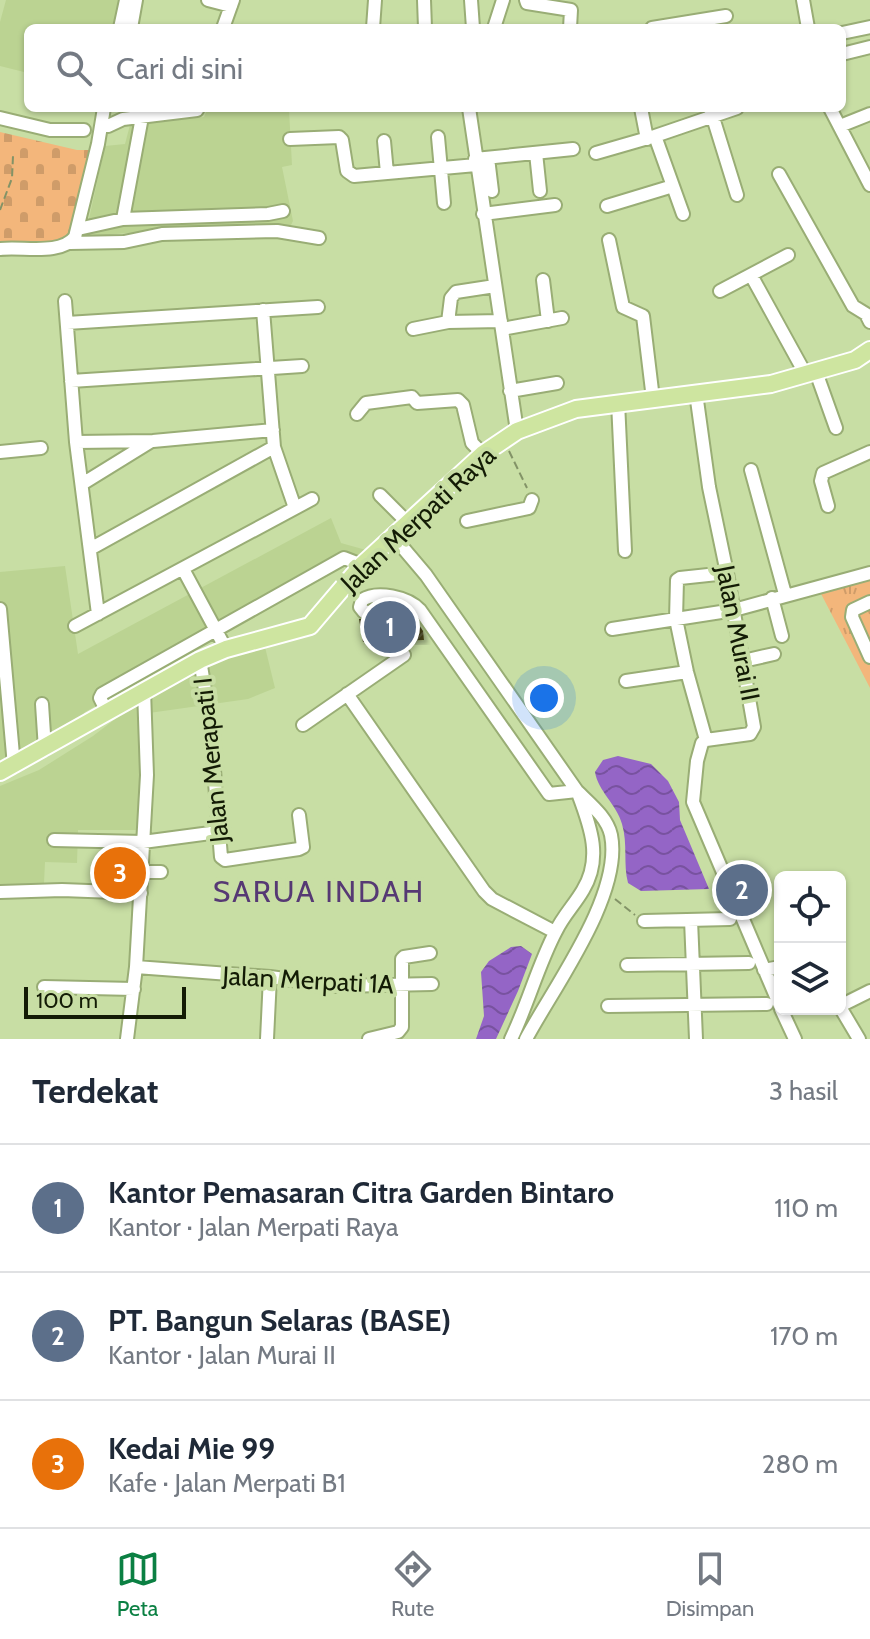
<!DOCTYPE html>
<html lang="id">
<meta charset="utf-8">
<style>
:root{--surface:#fff;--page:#f2f2f3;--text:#1f2937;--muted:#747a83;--line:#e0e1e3;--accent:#0b8043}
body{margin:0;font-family:Cabin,sans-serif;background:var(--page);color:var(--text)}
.controls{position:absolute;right:24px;bottom:24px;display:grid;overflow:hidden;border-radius:12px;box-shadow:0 2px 6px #0004}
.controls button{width:72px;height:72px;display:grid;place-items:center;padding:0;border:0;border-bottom:2px solid var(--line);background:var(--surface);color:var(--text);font:40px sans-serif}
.scale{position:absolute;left:24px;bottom:20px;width:162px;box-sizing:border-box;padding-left:8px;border:4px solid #131b05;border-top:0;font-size:22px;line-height:28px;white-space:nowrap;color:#131b05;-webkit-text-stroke:6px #c8dea4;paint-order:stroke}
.you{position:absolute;left:544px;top:698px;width:28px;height:28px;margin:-20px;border:6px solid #fff;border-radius:50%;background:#1a73e8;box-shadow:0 0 0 12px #1a73e833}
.badge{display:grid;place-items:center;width:52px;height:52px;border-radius:50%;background:var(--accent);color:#fff;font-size:26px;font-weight:700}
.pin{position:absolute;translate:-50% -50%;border:4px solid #fff;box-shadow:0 2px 8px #0006}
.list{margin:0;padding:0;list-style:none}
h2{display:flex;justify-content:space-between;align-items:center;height:104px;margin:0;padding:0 32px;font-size:34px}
h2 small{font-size:26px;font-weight:400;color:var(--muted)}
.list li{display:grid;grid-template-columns:52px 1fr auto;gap:24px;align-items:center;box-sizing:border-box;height:128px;padding:0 32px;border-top:2px solid var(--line)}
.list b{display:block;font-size:30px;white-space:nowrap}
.list p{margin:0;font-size:26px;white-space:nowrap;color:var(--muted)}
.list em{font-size:26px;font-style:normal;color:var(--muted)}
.icon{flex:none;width:44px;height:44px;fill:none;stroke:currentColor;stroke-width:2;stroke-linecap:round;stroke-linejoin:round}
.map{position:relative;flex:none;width:870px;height:1039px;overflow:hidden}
.search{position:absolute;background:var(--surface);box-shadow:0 2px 6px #0004;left:24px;right:24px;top:24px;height:88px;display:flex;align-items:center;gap:20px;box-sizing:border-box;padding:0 28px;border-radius:12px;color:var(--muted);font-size:30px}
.sheet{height:488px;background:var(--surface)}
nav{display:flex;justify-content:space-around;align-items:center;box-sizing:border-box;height:112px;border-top:2px solid var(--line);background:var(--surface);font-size:22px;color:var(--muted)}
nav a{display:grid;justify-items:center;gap:4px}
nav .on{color:var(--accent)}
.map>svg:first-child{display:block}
</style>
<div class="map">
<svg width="870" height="1039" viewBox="0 0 870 1039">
<defs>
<pattern id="grass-tufts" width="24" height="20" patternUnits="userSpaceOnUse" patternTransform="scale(2)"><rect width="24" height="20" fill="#f3b67b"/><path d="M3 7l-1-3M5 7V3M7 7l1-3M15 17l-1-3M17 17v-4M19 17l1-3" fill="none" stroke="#cf9c69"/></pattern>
<pattern id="cemetery-stones" width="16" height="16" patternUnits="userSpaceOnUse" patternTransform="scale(2)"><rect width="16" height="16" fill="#f3b67b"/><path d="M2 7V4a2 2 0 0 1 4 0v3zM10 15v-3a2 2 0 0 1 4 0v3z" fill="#cf9c69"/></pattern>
<pattern id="water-waves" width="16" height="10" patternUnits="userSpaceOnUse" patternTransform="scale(2)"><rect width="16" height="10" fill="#9465c6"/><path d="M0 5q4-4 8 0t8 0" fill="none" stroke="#78529f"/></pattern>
<pattern id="building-hatch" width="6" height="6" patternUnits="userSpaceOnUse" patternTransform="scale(2)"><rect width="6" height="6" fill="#444118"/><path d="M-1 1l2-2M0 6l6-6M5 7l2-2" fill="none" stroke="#5b5937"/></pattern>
<filter id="shadow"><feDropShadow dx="4" dy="4" stdDeviation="2" flood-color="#0004"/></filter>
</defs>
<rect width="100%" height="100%" fill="#c8dea4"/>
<path fill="#bbd392" d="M6,0H120L114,28H28V73L0,66V22Z
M208,108H345L289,110L292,165L282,167L293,221L290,227L127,233L85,237L105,146L125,144L130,125L204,117Z
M331,518L341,543L366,550L344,567L85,712L70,729L0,764V572L65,566L78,654Z
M265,647L275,688L248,699L149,713L145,830H78L77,863L45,862L44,883L0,885V786L39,770L93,736L148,694L225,654Z"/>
<path fill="url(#grass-tufts)" d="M870,572V688L819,590Z"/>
<path fill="url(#cemetery-stones)" d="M0,132L77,150H92L73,229L68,238L54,243L0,242Z"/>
<path fill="url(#water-waves)" d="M618,756L651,764L668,781L679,802L680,820L709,889L641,891L628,883C623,864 628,844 622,824C617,805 598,791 595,772L603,760Z
M521,946L532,954L518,991L496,1039H476L484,1016L481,972L489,961L511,947Z"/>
<path fill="url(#building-hatch)" filter="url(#shadow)" d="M359,619H415L423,631L424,640L363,642Z"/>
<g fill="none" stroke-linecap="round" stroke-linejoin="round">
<defs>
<path id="minor" d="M208,0L231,6
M424,0L425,28
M471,0L473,28
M526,0L527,3L571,10L570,28
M803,0L808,28
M120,28L126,0
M131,28L136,0
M223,28L233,0
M373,28L375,0
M494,28L503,0
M652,28L726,16
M842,33L870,27
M842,54L870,47
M469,108L517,431
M641,108L647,139
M830,108L870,185
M711,111L737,195
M0,118L50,130H84
M108,126L123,119L197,110L198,108
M840,126L870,114
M655,136L683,214
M438,137L444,203
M290,139L339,137L342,140L347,171L354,176L476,165
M384,141L387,173
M536,153L540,191
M596,153L655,136L737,108
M488,158L492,191
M475,159L573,149
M779,174L853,306L866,314L870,322
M607,206L673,186
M483,214L555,205
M123,219L142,117
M78,229L123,219L268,214L283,211
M609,240L623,307L643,316L653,399
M70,243L124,242L162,234L277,231L319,238
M0,249C22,246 60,256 75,237L98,144L104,108
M751,275L806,375
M543,280L548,321
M720,291L788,255
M65,301L76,442L98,614
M263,310L274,447L295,508
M448,322L501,321
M67,323L318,307
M413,329L448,322L451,298L456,292L495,286
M502,329L562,318
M816,372L836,428
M71,381L302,366
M510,391L557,383
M696,393L709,487L727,573L754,727L750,734L706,740L702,743L697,761L693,802L780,1006
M618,402L625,551
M357,414L366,403L412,397L417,403L458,400L463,405L472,443L483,454
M76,442L153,441L273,430
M0,452L41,448
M751,470L785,594
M82,484L150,442
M380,495L408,523
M828,506L821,481L823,473L870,452
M467,521L529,508L532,500
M393,536L426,575L577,791C590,804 607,817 611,835C623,895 553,988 526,1039
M90,549L274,447
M183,569L226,649
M772,598L782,636
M870,602L853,610L852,617L870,657
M0,609L14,766
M420,610L364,612L360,607L362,600C377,590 408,597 420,610L549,794L577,791
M75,626L312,499
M612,629L734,610L870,573
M200,660L210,720L221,857L225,860L299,849L303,847L299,815
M743,661L774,654
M626,681L687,672
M347,694L484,891L492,899L555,932
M42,704L45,749
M107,712L100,698L102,694L344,558L362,565
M303,725L404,655
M706,740L687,672L676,619L677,580L680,578L727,573
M54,840L143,842L218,832
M142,872H161
M0,892L62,890L141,893
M691,920L696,1039
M644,921L730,919
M627,965L749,963
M136,967L270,977L337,986L432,984
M764,970L780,967
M44,987L134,989
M608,1006L767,1004
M840,1006L870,991
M840,1007L859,1039
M781,1009L795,1039
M127,1039L136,967L147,775L144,690
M267,1039L270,977
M369,1039L398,1032L402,1027V959L404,957L430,953
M511,1039C528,1004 538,965 556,931C563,916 575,904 583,890C602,859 591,828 579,796"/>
<path id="major" d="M0,772L200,660L226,649L310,626L362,565L483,454L517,431L576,409L771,384L855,360L870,350"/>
</defs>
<use href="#minor" stroke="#99ad75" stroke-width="16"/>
<use href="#major" stroke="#fff" stroke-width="20"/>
<path stroke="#839367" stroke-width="2" stroke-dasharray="8 4" stroke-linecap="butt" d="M211,110L256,108
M0,210L12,178L13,156
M509,451L527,488
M615,899L635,915"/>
<use href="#minor" stroke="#fff" stroke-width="12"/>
<use href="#major" stroke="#cee5a0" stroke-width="16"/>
</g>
<g text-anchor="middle" stroke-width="8" stroke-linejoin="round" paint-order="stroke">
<g font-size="26" fill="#131b05" stroke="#c8dea4">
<text transform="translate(418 519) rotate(-43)" y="9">Jalan Merpati Raya</text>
<text transform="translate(738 633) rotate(79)" y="9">Jalan Murai II</text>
<text transform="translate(211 760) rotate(-96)" y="9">Jalan Merapati I</text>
<text transform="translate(308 980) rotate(3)" y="9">Jalan Merpati 1A</text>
</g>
<g font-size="30" letter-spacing="2" fill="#563974" stroke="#c8dea4">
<text x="319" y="902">SARUA INDAH</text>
</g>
</g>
</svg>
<div class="controls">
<button><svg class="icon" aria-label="locate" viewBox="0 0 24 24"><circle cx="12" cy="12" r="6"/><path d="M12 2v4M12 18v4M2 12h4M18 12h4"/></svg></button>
<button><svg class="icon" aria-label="layers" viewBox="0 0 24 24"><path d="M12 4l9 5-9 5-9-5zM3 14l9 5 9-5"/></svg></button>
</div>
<div class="scale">100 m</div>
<div class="you"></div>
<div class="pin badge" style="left:390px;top:627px;background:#5c6f8a">1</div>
<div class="pin badge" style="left:742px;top:890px;background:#5c6f8a">2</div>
<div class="pin badge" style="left:120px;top:873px;background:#e8710a">3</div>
<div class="search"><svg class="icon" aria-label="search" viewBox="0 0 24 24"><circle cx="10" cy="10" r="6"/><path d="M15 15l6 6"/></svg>Cari di sini</div>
</div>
<section class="sheet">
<h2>Terdekat<small>3 hasil</small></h2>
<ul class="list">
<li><span class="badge" style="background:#5c6f8a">1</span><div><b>Kantor Pemasaran Citra Garden Bintaro</b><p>Kantor · Jalan Merpati Raya</p></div><em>110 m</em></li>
<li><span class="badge" style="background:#5c6f8a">2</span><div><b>PT. Bangun Selaras (BASE)</b><p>Kantor · Jalan Murai II</p></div><em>170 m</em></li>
<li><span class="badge" style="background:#e8710a">3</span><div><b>Kedai Mie 99</b><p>Kafe · Jalan Merpati B1</p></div><em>280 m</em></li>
</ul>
</section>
<nav>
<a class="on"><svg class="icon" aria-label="map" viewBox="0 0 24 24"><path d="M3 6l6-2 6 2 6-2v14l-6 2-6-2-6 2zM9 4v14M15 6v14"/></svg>Peta</a>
<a><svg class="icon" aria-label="directions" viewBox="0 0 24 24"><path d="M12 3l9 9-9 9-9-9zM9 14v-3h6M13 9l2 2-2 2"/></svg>Rute</a>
<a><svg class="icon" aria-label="saved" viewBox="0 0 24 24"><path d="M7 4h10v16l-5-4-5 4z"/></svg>Disimpan</a>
</nav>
